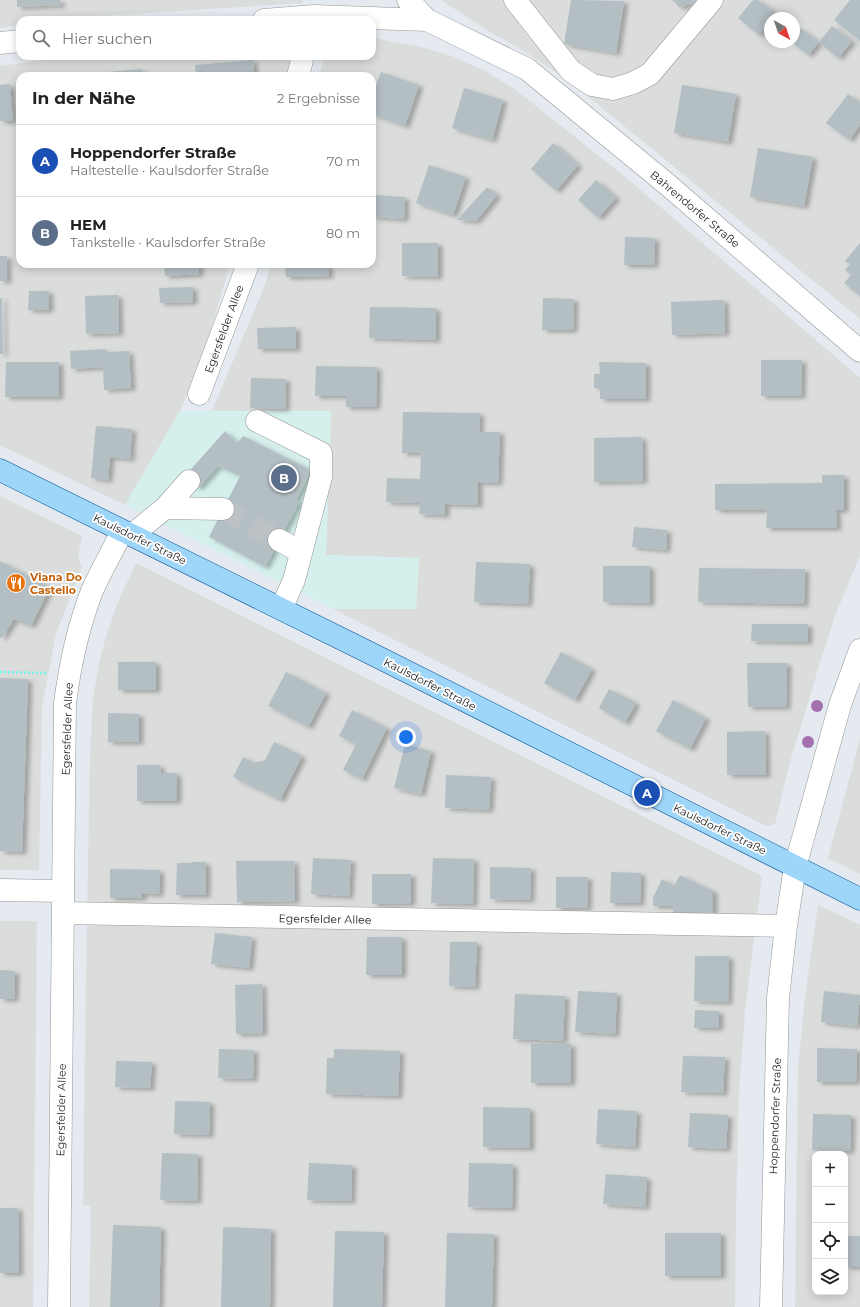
<!DOCTYPE html>
<html lang="de">
<meta charset="utf-8">
<style>
:root{--surface:#fff;--page:#f2f2f2;--text:#222;--muted:#767676;--line:#e0e0e0;--accent:#146d5d}
body{margin:0;font-family:Montserrat,sans-serif;background:var(--page);color:var(--text)}
.controls{position:absolute;right:12px;bottom:12px;display:grid;overflow:hidden;border-radius:8px;box-shadow:0 2px 10px #0003}
.controls button{width:36px;height:36px;display:grid;place-items:center;padding:0;border:0;border-bottom:1px solid var(--line);background:var(--surface);color:var(--text);font:20px sans-serif}
.compass{position:absolute;left:764px;top:12px;width:36px;height:36px;border-radius:50%;background:var(--surface);box-shadow:0 2px 10px #0003;rotate:140deg}
.you{position:absolute;left:406px;top:737px;width:14px;height:14px;margin:-10px;border:3px solid #fff;border-radius:50%;background:#1a73e8;box-shadow:0 0 0 6px #1a73e833}
.badge{display:grid;place-items:center;width:26px;height:26px;border-radius:50%;background:var(--accent);color:#fff;font-size:13px;font-weight:700}
.pin{position:absolute;translate:-50% -50%;border:2px solid #fff;box-shadow:0 1px 4px #0006}
.list{margin:0;padding:0;list-style:none}
h2{display:flex;justify-content:space-between;align-items:center;height:52px;margin:0;padding:0 16px;font-size:17px}
h2 small{font-size:13px;font-weight:400;color:var(--muted)}
.list li{display:grid;grid-template-columns:26px 1fr auto;gap:12px;align-items:center;box-sizing:border-box;height:72px;padding:0 16px;border-top:1px solid var(--line)}
.list b{display:block;font-size:15px;white-space:nowrap}
.list p{margin:0;font-size:13px;white-space:nowrap;color:var(--muted)}
.list em{font-size:13px;font-style:normal;color:var(--muted)}
.icon{flex:none;width:22px;height:22px;fill:none;stroke:currentColor;stroke-width:2;stroke-linecap:round;stroke-linejoin:round}
.map{position:relative;flex:none;width:860px;height:1307px;overflow:hidden}
.search{position:absolute;background:var(--surface);box-shadow:0 2px 10px #0003;left:16px;top:16px;width:360px;height:44px;display:flex;align-items:center;gap:10px;box-sizing:border-box;padding:0 14px;border-radius:12px;color:var(--muted);font-size:15px}
.panel{position:absolute;background:var(--surface);box-shadow:0 2px 10px #0003;left:16px;top:72px;width:360px;height:196px;border-radius:12px}
.map>svg:first-child{display:block}
</style>
<div class="map">
<svg width="860" height="1307" viewBox="0 0 860 1307">
<defs>
<filter id="shadow"><feDropShadow dx="4.5" dy="2.5" stdDeviation="2" flood-color="#0004"/></filter>
</defs>
<rect width="100%" height="100%" fill="#e4eaef"/>
<path fill="#dbdcdc" fill-rule="evenodd" d="M0,0H303L302,3L83,17L58,20H20V25L0,28Z
M441,0H860V319L596,103L554,71L519,48L490,32ZM770,18H794V42H770Z
M372,38L417,46L452,56L487,72L513,88L623,175L860,378V556L836,613L819,666L788,769L775,824L766,826L333,609H416L419,558L326,555L331,411H212L265,285L271,264H372V76H319L325,56H372Z
M76,56H292L286,76H20V264H230L205,350L180,411L125,505L0,445V66Z
M0,496L82,536L78,557L82,567L56,634L42,706L39,870H0Z
M136,563L762,876L745,1011L739,1092L736,1212L735,1307H89L91,1205H83L86,976L90,756L93,699L99,663L106,637L118,602Z
M860,739V874L828,858Z
M818,905L860,925V1307H795L798,1068L805,997ZM815,1154H845V1292H815Z
M0,921H37L33,1307H0Z"/>
<path fill="#d4efec" d="M180,411H331L326,555L419,558L416,609H333L125,505Z"/>
<path fill="#b4bfc3" filter="url(#shadow)" d="M17,0H60L61,5L17,7Z
M571,0L624,1L616,53L564,44Z
M671,0H696L695,4L688,3L683,7H679L675,2Z
M753,0H758L776,14L773,18H770V21L759,35L738,18Z
M850,0H860V41L834,20Z
M832,26L852,41L838,58L819,42L808,55L791,42H794V36L800,28L819,42Z
M253,60L254,76H196L195,65Z
M142,69L143,76H97V73Z
M381,72L419,85L405,126L372,114V96Z
M10,84L13,121H0V85Z
M682,85L736,94L728,142L674,133Z
M464,88L503,100L492,140L452,128Z
M848,94L860,103V125L849,140L826,123Z
M553,143L578,165L556,191L531,169Z
M758,148L813,157L804,206L750,197Z
M429,165L466,177L453,215L416,203Z
M596,180L616,198L598,218L578,200Z
M487,187L497,195L476,221L457,220Z
M372,195L405,197L404,219L372,217Z
M625,237L655,238L654,265H624Z
M402,243H438V277L402,276Z
M860,243V296L844,283L851,275L845,270L850,264L845,261Z
M0,256H7V281H0Z
M164,264H199V274L165,276Z
M285,264H328L329,276L286,277Z
M193,287V302L160,303L159,288Z
M29,291H49V310H28Z
M118,295L119,333L86,334L85,296Z
M0,298H2L3,354H0Z
M543,298L574,299L573,330H542Z
M724,300L725,333L672,335L671,302Z
M370,307L436,308V340L369,338Z
M296,327V349H258L257,328Z
M105,349L106,352L129,351L131,388L104,390L103,367L71,369L70,351Z
M761,360H802L801,396H761Z
M6,362H59V397H5Z
M599,362L646,363V399H600V388H594V374H600Z
M316,366L377,367L376,407H346V396H315Z
M251,378L286,379L285,409L250,408Z
M403,412L480,413L479,432H500L498,483L478,482V505L445,504V515L419,514L420,503L386,502L387,478L420,479L421,453H402Z
M96,426L132,429L130,459L110,457L108,480L91,478Z
M225,431L237,443L243,436L311,470L296,500L299,502L265,567L209,537L240,476L218,466L198,488L184,477Z
M642,437L643,481L594,482V438Z
M822,475H844V510H836L837,528H766L767,510H715V484L822,483Z
M634,527L667,530L666,550L632,547Z
M0,561L50,587L31,626L14,619L2,638L0,637Z
M476,562L530,564L528,604L474,602Z
M603,566H650V603L603,602Z
M699,568L805,569L804,604L698,602Z
M752,624H808V642L751,641Z
M561,652L592,669L575,700L544,683Z
M118,662H156V690H118Z
M747,663H787L786,707H748Z
M286,672L326,693L308,727L268,706Z
M0,678L28,679L22,852L0,851Z
M609,689L636,703L625,723L599,708Z
M673,700L706,718L690,749L656,731Z
M352,710L387,728L362,779L343,770L356,744L339,736Z
M108,713L139,714V742H108Z
M765,731L766,775H727V732Z
M274,742L302,756L280,800L233,777L243,757L255,763L265,760Z
M405,744L431,751L421,794L394,788Z
M137,765H160L161,773H177V801H137Z
M446,775L491,777L489,810L445,808Z
M313,858L351,860L349,896L311,894Z
M433,858L474,859L473,904L431,903Z
M236,861H294L295,901L237,902Z
M192,862H206V895H176L177,863H192Z
M490,867L531,868L530,900L490,899Z
M110,869L160,870L159,894L142,893V898H110Z
M611,872L641,873L640,903H610Z
M372,874H411V903L372,904Z
M680,875L713,891V914L673,913V906H653V898L662,879L674,886Z
M556,877H588L587,908H556Z
M215,933L252,937L249,968L211,964Z
M367,937H402V975H366Z
M450,942H477L475,987L449,986Z
M695,956H729L728,1002L694,1001Z
M0,970L15,971L14,999H0Z
M262,984L263,1033L236,1034L235,985Z
M578,991L617,993L615,1034L575,1032Z
M824,991L860,995L857,1026L821,1022Z
M515,994L565,996L563,1041L513,1039Z
M695,1010L719,1011V1028H694Z
M531,1044H571V1083H531Z
M817,1048L857,1049L856,1082H817Z
M219,1049L254,1050L253,1079L218,1078Z
M334,1049L400,1051L398,1096L326,1094L327,1058H334Z
M683,1056L725,1057L723,1093L681,1092Z
M116,1061L152,1062L150,1088L115,1087Z
M175,1101L210,1102L209,1135L174,1134Z
M483,1107L530,1108V1148L483,1147Z
M598,1109L637,1111L635,1147L596,1144Z
M690,1113L728,1115L726,1149L688,1147Z
M813,1114L851,1115L850,1151L812,1150Z
M162,1153L198,1154L197,1201L160,1200Z
M309,1163L352,1165L351,1201L307,1200Z
M469,1163L513,1164L512,1208L468,1207Z
M606,1174L647,1177L645,1207L603,1204Z
M0,1208H18L19,1273H0Z
M113,1225L161,1227L159,1307H110Z
M223,1227L271,1229L270,1307H221Z
M335,1231L384,1232L382,1307H333Z
M447,1233L494,1234L492,1307H445Z
M665,1233H721V1276H665Z
M845,1236H860V1267H845Z"/>
<g fill="none" stroke-linecap="round" stroke-linejoin="round">
<path stroke="#bcc1c5" stroke-width="22" stroke-dasharray="22 11" stroke-linecap="butt" d="M223,509L279,540"/>
<defs>
<path id="minor" d="M408,0L427,20
M515,0L571,71L592,85L613,89L633,83L650,74L712,0
M264,20L314,16L427,20L527,69L668,185L860,351
M0,43L20,41
M298,76L303,56
M199,394L248,264
M257,421L321,453V477L294,580L281,609
M165,508L189,481
M132,535L165,508L223,509
M279,540L301,552
M0,890L63,891
M63,913L786,926
M59,1307L65,703C70,665 78,627 92,591C101,570 113,551 122,531
M771,1307L778,998L786,926L795,867L840,705L860,650"/>
<path id="major" d="M0,470L364,650L860,899"/>
</defs>
<use href="#minor" stroke="#959595" stroke-width="23"/>
<use href="#major" stroke="#034d95" stroke-width="23"/>
<path stroke="#6df7ed" stroke-width="2.5" stroke-dasharray="2 2" stroke-linecap="butt" d="M0,672L47,673"/>
<use href="#minor" stroke="#fff" stroke-width="22"/>
<use href="#major" stroke="#9ed6fa" stroke-width="22"/>
</g>
<g fill="#a471af">
<circle cx="817" cy="706" r="6"/>
<circle cx="808" cy="742" r="6"/>
</g>
<defs>
<symbol id="restaurant-disc" viewBox="-11 -11 22 22"><circle r="9.5" fill="#e8710a" stroke="#fff"/><path d="M-5-6h1v4h1v-4h1v4h1v-4h1v5L-1.5 .5V6h-2V.5L-5-1ZM5-6V6H3V1.5H1.5Q1.5-4 5-6Z" fill="#fff"/></symbol>
</defs>
<g fill-rule="evenodd">
<use href="#restaurant-disc" x="5" y="572" width="22" height="22"/>
</g>
<g text-anchor="middle" stroke-width="3.5" stroke-linejoin="round" paint-order="stroke">
<g font-size="11" fill="#1e1e1e" stroke="#fff">
<text transform="translate(695 209) rotate(40)" y="4">Bahrendorfer Straße</text>
<text transform="translate(224 329) rotate(-70)" y="4">Egersfelder Allee</text>
<text transform="translate(140 539) rotate(26)" y="4">Kaulsdorfer Straße</text>
<text transform="translate(430 684) rotate(27)" y="4">Kaulsdorfer Straße</text>
<text transform="translate(67 729) rotate(-88)" y="4">Egersfelder Allee</text>
<text transform="translate(720 829) rotate(26)" y="4">Kaulsdorfer Straße</text>
<text transform="translate(325 919) rotate(1)" y="4">Egersfelder Allee</text>
<text transform="translate(61 1110) rotate(-89)" y="4">Egersfelder Allee</text>
<text transform="translate(775 1116) rotate(-88)" y="4">Hoppendorfer Straße</text>
</g>
<g font-size="11" font-weight="bold" fill="#c56008" stroke="#fff" text-anchor="start">
<text x="30" y="581">Viana Do<tspan x="30" dy="13">Castello</tspan></text>
</g>
</g>
</svg>
<div class="controls">
<button>+</button>
<button>−</button>
<button><svg class="icon" aria-label="locate" viewBox="0 0 24 24"><circle cx="12" cy="12" r="6"/><path d="M12 2v4M12 18v4M2 12h4M18 12h4"/></svg></button>
<button><svg class="icon" aria-label="layers" viewBox="0 0 24 24"><path d="M12 4l9 5-9 5-9-5zM3 14l9 5 9-5"/></svg></button>
</div>
<svg class="compass" viewBox="-18 -18 36 36"><path d="M0-13l5 13h-10z" fill="#e53935"/><path d="M0 13l5-13h-10z" fill="#767676"/></svg>
<div class="you"></div>
<div class="pin badge" style="left:647px;top:793px;background:#1a4fb4">A</div>
<div class="pin badge" style="left:284px;top:478px;background:#5c6f8a">B</div>
<div class="search"><svg class="icon" aria-label="search" viewBox="0 0 24 24"><circle cx="10" cy="10" r="6"/><path d="M15 15l6 6"/></svg>Hier suchen</div>
<section class="panel">
<h2>In der Nähe<small>2 Ergebnisse</small></h2>
<ul class="list">
<li><span class="badge" style="background:#1a4fb4">A</span><div><b>Hoppendorfer Straße</b><p>Haltestelle · Kaulsdorfer Straße</p></div><em>70 m</em></li>
<li><span class="badge" style="background:#5c6f8a">B</span><div><b>HEM</b><p>Tankstelle · Kaulsdorfer Straße</p></div><em>80 m</em></li>
</ul>
</section>
</div>
